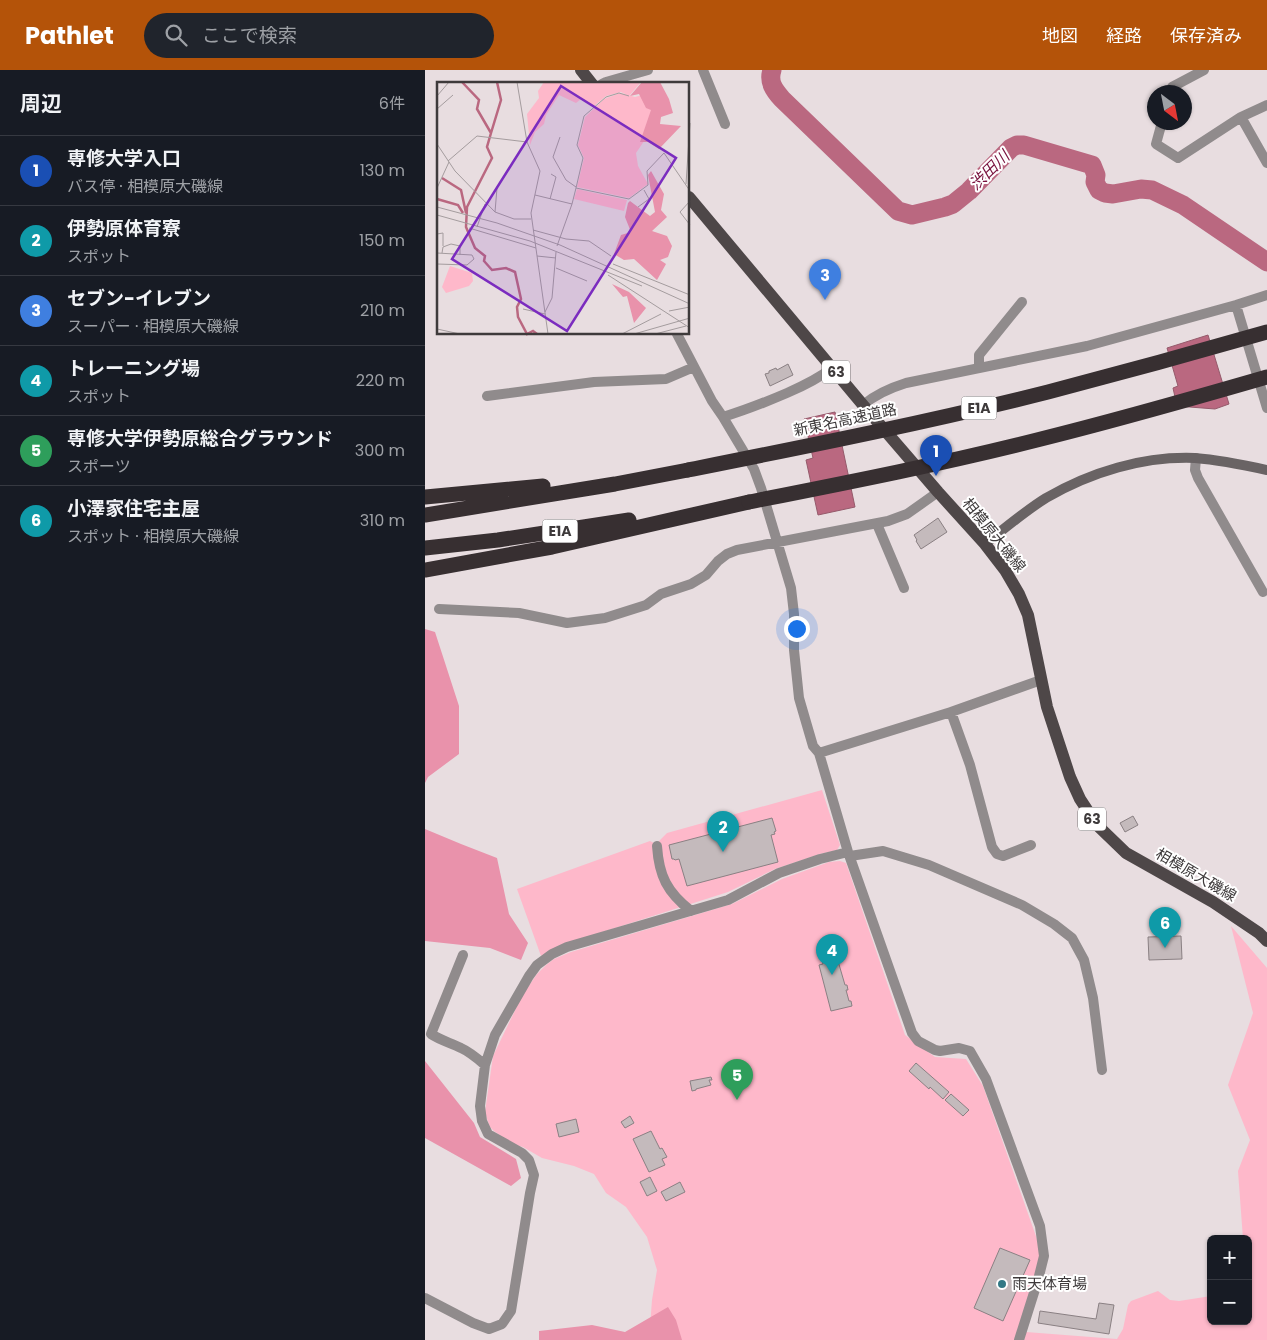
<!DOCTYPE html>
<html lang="ja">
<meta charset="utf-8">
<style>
:root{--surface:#171b24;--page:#20242c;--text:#f1f3f6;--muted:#9ea1a6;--line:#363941;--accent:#b45309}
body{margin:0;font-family:Poppins,"Noto Sans JP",sans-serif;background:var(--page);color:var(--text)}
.controls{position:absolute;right:15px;bottom:15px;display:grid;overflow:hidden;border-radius:8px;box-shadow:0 1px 4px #0004}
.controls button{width:45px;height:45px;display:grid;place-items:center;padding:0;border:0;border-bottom:1px solid var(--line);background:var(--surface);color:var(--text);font:25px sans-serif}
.compass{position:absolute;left:722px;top:15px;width:45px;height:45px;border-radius:50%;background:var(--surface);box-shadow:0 1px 4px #0004;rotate:148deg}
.you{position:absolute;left:371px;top:558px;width:18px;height:18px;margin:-12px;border:4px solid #fff;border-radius:50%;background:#1a73e8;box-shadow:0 0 0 8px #1a73e833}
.badge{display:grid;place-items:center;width:32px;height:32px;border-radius:50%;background:var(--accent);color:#fff;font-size:16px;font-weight:700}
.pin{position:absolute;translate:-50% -41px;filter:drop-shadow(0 1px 2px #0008)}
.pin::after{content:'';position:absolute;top:26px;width:18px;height:15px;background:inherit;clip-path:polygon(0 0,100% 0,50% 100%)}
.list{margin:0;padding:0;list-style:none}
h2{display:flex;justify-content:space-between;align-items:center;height:65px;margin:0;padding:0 20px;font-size:21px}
h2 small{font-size:16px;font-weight:400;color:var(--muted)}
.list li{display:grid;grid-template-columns:32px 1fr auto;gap:15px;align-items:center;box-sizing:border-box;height:70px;padding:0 20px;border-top:1px solid var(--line)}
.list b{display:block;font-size:19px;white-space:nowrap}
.list p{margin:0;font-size:16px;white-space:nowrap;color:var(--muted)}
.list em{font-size:16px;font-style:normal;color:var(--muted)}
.icon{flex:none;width:28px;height:28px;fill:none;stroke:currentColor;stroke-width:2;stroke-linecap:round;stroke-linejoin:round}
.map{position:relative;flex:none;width:842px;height:1270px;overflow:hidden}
header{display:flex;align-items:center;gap:30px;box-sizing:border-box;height:70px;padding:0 25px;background:var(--accent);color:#fff}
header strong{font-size:24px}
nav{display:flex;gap:28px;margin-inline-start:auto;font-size:18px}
.search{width:350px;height:45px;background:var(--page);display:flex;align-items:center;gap:12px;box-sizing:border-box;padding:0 18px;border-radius:28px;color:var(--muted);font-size:19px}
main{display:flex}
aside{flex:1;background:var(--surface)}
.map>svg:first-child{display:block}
</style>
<header>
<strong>Pathlet</strong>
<div class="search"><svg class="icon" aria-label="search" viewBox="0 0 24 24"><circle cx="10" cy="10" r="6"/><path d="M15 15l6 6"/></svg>ここで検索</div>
<nav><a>地図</a><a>経路</a><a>保存済み</a></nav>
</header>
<main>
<aside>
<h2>周辺<small>6件</small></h2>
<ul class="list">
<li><span class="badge" style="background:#1a4fb4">1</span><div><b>専修大学入口</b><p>バス停 · 相模原大磯線</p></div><em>130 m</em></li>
<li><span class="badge" style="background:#0f9aa8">2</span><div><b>伊勢原体育寮</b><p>スポット</p></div><em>150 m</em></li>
<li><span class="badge" style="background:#3f7fe0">3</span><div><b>セブン-イレブン</b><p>スーパー · 相模原大磯線</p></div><em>210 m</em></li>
<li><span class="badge" style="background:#0f9aa8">4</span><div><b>トレーニング場</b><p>スポット</p></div><em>220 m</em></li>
<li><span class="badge" style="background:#2e9e5b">5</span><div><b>専修大学伊勢原総合グラウンド</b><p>スポーツ</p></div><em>300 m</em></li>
<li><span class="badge" style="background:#0f9aa8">6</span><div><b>小澤家住宅主屋</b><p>スポット · 相模原大磯線</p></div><em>310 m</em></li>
</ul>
</aside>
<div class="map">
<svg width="842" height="1270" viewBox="0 0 842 1270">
<rect width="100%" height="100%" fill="#e8dde0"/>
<path fill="#feb8ca" d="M397,720L415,775L412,780L395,784L350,799L303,822L140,874L116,886L92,819L225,771L231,774L242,763Z
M415,791L421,793L480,965L510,987L541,989L558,1016L613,1172L615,1188L591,1270H224L227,1230L232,1200L222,1167L201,1137L181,1123L169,1104L149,1096L117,1088L98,1077L87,1074L69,1061L65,1057L62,1049L60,1042L68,986L98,924L112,904L121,895L129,889L146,882L307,834L357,809L404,792Z
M806,856L842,898V1270H599L601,1262L692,1269L698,1259L703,1235L706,1231L733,1221L745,1230L754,1231L786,1226V1251H823V1169H818L813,1101L825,1070L803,1015L828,943Z"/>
<path fill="#e992ab" d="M0,559L10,562L34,636V684L3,707L0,713Z
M0,759L36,774L72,788L84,844L103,873L96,890L65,878L0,871Z
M0,991L49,1053L55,1067L91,1089L96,1108L86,1116L0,1068Z
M243,1237L251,1250L257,1270H114V1261L167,1255L200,1262Z"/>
<path fill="#ba6880" stroke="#955a6b" d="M783,265L804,334L790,339L752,336L748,318L753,316L742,278Z
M410,342L430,437L393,445L381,390L388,388L379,349Z"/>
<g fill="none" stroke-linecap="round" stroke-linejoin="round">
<path stroke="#ba6880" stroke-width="19" d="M347,0C343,12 349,20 357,29L473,141L487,145L520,137L528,134L544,121L586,78L592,75H599L667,95L671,105L670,112L674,120L680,123L688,124L716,119L727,120L758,135L842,192"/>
</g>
<path fill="#c4babc" stroke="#8a8083" d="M363,294L368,305L345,316L340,304L344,303V301L351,298L352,300Z
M513,448L522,462L496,479L491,471L492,470L489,465Z
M708,746L713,755L700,762L695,753Z
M347,748L351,761L349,762L350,764L346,765L353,792L262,816L254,789L250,790L249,789H247L244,775Z
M756,866L757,889L724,890L723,867Z
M408,888L409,892L413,891L420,915H422L423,920H421L424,931H426L427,936L406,941L394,895L398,894L397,890Z
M491,993L524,1022L518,1029L505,1017L504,1019L484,1001Z
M286,1007L287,1010H284L286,1015L271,1019V1020L267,1021L265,1011Z
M526,1024L544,1040L538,1046L520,1030Z
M205,1046L209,1053L200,1058L196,1052Z
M151,1049L154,1062L134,1067L131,1054Z
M226,1061L235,1079L237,1078L242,1087L237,1089L240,1095L224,1102L208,1069Z
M225,1107L232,1121L222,1126L215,1112Z
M255,1112L260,1122L241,1131L236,1122Z
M575,1178L605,1190L578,1251L549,1238Z
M674,1233L689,1235L684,1264L613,1253L615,1241L671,1249Z"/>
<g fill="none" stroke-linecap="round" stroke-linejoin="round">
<path stroke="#908b8c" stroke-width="10" d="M278,0L300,54
M177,14L181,12L223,0
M746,22L747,17L779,0
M816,47L842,93
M737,52L731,74L753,88L816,47L842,35
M811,235L842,338
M252,264L287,331L298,347L329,399L336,418L366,518L369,544V580L374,628L388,676L394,683
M554,298V285L597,232
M62,326L169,312L241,309L269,297
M438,335C451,324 465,318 481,313L662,276L811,235L842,225
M298,347C321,340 341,332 362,323C378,316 393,309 407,298
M771,388L770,400L773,408L838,522
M452,454L479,518
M14,539L94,543L142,553L180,548L221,535L236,524L266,514L281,505L293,491L302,484L312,480L463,451L482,444L513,422
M526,642L545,695L567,777L572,784L578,786L606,775
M232,776C234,806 242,822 266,841
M423,782L487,963L493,971L510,980L515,981L534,978L545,981L561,1009L615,1156L619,1186L613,1210L594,1270
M425,786L458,781L504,795L597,835L629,854L647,868L659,890L668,928L677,1000
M38,885L6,964C15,970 26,973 36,978C45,982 53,989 60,995
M0,1228L48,1253L64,1259L77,1254L86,1241L105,1123L109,1105L104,1090L97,1083L63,1064L57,1051L55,1036L60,995L70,965L104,906L112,895L127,884L142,877L303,830L354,803L395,789L423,782L394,683L526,642L616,610"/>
<path stroke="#696364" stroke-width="10" d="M560,474C580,458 600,441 621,428C666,402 718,386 770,388C794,390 819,395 842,400"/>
<path stroke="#4e4748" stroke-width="12" d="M156,0L167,14
M264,127L438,335L513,422L560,474L580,500L594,524L603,545L622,637L645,707L655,729L672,755L701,783L788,832L834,863L842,871"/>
<path stroke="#372f31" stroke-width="15" d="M0,427L118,416
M0,445L190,414L263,400
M0,478L73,470L204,450
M0,500L127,477L324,432"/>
<path stroke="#372f31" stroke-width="15" d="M263,400C383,376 504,352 623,322C696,303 769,283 842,262
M324,432C420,413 517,394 612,370C689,351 766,329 842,307"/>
</g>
<circle fill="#327885" stroke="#fff" stroke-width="2" cx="577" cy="1214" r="5"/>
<g text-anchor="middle" stroke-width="4" stroke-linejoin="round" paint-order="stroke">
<g fill="#fff" stroke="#787576" stroke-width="1">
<rect x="397" y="290.5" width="28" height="23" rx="4"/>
<rect x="536.5" y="326.5" width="35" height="23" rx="4"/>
<rect x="117.5" y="449.5" width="35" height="23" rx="4"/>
<rect x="653" y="737.5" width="28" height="23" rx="4"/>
</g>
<g font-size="14" font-weight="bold" fill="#3e3a3b">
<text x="411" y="307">63</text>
<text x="554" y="343">E1A</text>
<text x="135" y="466">E1A</text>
<text x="667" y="754">63</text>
</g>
<g font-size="15" fill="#3e3a3b" stroke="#fff">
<text transform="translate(420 350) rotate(-12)" y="5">新東名高速道路</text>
<text transform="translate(569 465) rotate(51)" y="5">相模原大磯線</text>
<text transform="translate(771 805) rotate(30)" y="5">相模原大磯線</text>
</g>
<g font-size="15" fill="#3e3a3b" stroke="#fff" text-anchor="start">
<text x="587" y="1219">雨天体育場</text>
</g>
<g font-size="16" font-style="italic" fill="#78123e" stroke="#fff">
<text transform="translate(564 100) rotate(-44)" y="6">渋田川</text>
</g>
</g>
<g transform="translate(12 12)">
<rect width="252" height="252" fill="#e8dde0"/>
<path d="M107,0H204L192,14L184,10L169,14L156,25L144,17L139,21L122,13L109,33L107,42L98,50L93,63L90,32L102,16L101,9ZM216,10L220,40L199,71L201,84L211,102L192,116L140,105L147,76L141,63L148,35L167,17L183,11L198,15ZM140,107L190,118L187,129L137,117ZM13,184L35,191L36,199L32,204L9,211L5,205Z" fill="#feb8ca"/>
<path d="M205,0H223L232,17L236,31L224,35L223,42L244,44L222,67L211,60H203L214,28L209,26L202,12L193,14ZM214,89L227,112L224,128L230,135L215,149L230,154L235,164L231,175L223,178L229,182L220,198L197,177L187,178L177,172L184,153L194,150L188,135L191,121L193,119L213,134L218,130L211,93ZM175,202L192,210L209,226L197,241L190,214L186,215Z" fill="#e992ab"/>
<path fill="none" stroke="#ba6880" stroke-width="2.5" d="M25,0L42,18L40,27L54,51L50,65L55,76L30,125L29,145L38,166L48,174L47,179L55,188L69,186L78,190L84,217L80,225L81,235L90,252L96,249L100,252M54,51L64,18L60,0M5,96L24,108L29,131M0,117L21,123L26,131"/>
<path fill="none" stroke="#a49c9e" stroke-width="1" d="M80,0L90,60L103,89L94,131L111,252M0,14L12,0M0,27L16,13M123,55L116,75L129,98L139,105M0,62L18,89L58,130L77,137H94M11,79L40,54L90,60M249,102L253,41M0,106L12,80M139,106L146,76L140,63L147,34L169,15L182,11L192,14M98,113L135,122L139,106L192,117L211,103L210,89L227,71L253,109M113,117L119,95L114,92M253,119L243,130L253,143M0,125L60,141L123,163L253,222M201,125L212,117L207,108M58,130L60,106M0,133L93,159L205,204M40,145L48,122M32,146L99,166M96,148L129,157L152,159L174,174M0,152L6,151V164M120,164L135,122M0,171L35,173L37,177L30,183L0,182M5,171L6,165L14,162L23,164V173M100,174L119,176M176,182L253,213M119,186L150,199M171,193L253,246M86,227L108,232M232,229L253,225M108,230L115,216L119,170M0,247L23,252M185,252L224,232M197,252L253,236M218,252L249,244"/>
<path fill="#7b2cbf" fill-opacity="0.15" stroke="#7b2cbf" stroke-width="2.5" d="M124,4L239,76L130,249L15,177Z"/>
<rect width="252" height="252" fill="none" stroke="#3e3a3b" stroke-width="2.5"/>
</g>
</svg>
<div class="controls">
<button>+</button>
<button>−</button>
</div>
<svg class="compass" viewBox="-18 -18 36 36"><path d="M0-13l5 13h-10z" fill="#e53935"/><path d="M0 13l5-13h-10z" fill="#9ea1a6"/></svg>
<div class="you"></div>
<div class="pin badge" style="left:511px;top:406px;background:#1a4fb4">1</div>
<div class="pin badge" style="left:298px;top:782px;background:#0f9aa8">2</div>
<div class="pin badge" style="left:400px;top:230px;background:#3f7fe0">3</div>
<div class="pin badge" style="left:407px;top:905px;background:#0f9aa8">4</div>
<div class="pin badge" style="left:312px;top:1030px;background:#2e9e5b">5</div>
<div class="pin badge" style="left:740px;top:878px;background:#0f9aa8">6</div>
</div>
</main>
